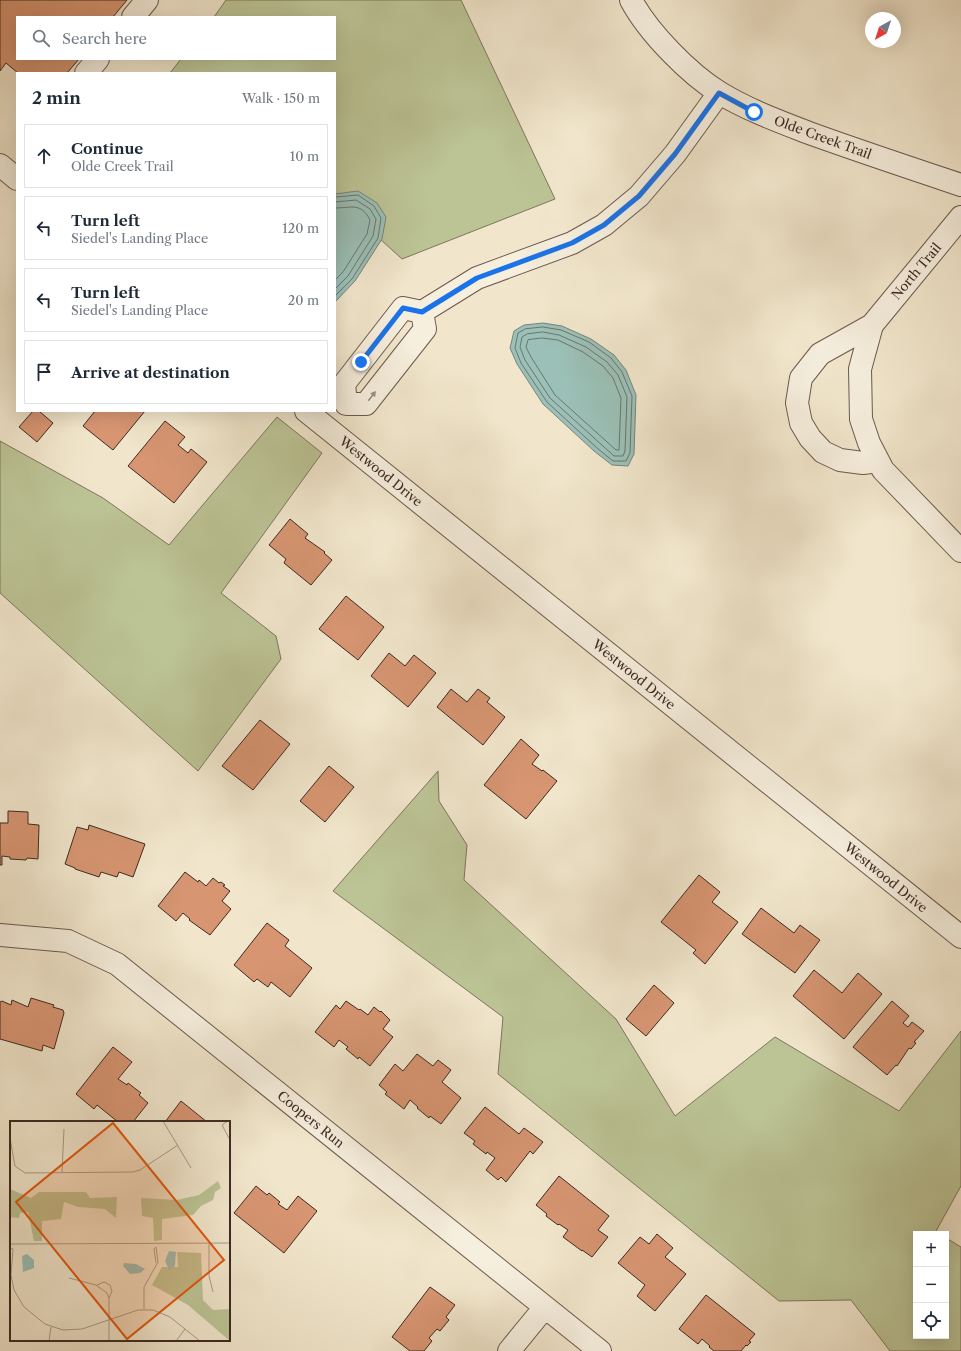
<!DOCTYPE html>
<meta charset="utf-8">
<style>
:root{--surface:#fff;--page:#f6f6f7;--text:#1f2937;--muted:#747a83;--line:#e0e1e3}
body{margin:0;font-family:"Libre Caslon Text",serif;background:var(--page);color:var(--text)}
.controls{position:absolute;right:12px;bottom:12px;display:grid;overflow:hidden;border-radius:0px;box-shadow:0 4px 16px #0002}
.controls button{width:36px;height:36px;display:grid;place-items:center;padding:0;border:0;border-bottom:1px solid var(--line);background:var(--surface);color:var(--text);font:20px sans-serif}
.compass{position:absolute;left:865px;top:12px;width:36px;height:36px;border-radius:50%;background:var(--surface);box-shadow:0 4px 16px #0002;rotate:219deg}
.stop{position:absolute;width:12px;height:12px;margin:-9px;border:3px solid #1a73e8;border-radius:50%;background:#fff}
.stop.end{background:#1a73e8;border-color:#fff;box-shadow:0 1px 4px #0008}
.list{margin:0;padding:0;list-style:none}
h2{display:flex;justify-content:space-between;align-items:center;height:52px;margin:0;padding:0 16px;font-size:17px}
h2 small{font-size:13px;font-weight:400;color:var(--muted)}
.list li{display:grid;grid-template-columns:26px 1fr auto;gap:12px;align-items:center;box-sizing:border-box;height:64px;margin:0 8px 8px;padding:0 8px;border:1px solid var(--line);border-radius:0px}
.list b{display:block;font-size:15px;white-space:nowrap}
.list p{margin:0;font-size:13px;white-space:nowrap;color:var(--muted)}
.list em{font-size:13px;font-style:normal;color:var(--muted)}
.icon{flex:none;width:22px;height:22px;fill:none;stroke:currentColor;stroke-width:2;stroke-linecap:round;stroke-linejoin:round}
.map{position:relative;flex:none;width:961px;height:1351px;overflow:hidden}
.search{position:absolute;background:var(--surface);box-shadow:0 4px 16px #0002;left:16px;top:16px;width:320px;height:44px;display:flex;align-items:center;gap:10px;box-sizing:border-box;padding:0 14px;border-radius:0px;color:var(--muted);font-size:15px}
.panel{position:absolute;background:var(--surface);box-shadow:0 4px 16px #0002;left:16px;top:72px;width:320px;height:340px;border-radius:0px}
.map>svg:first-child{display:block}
</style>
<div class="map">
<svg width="961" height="1351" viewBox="0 0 961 1351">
<rect width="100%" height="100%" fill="#f1e6cc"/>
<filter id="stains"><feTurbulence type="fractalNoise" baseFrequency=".005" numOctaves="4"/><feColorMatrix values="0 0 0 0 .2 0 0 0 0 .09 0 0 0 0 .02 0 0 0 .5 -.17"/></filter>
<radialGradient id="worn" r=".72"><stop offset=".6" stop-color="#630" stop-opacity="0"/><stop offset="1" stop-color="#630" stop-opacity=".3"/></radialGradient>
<path fill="#bcc496" stroke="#7d775c" d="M226,0H461L555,199L402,259L335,198V73H170L181,59H335V17H214Z
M277,417L322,453L221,593L276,636L281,659L198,771L0,593V441L103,498L169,545Z
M438,771L439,801L467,845L464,880L616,1019L675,1116L775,1037L899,1111L961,1031V1186L936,1231L940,1234H916V1336H946V1238L961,1247V1351H890L851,1300L779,1301L498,1074L503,1017L333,891Z"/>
<path fill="#9bc0b7" stroke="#76847c" d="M358,191L377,203L386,217L382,239L355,281L335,302V194Z
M543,323L562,326L591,339L614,355L626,370L636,395L634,454L628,466L612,465L594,451L543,404L517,364L510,348L514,331L524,325Z"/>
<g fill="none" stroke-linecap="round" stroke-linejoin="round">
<path stroke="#6c756d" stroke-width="1" d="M335,197L358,195L374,206L381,218L378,238L352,279L335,296
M335,202L356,200L370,209L376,219L373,236L348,276L335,289
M335,208C351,208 361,202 370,220L367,234L343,272L335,280
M543,327L561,330L589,342L611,358L622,372L632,396L630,453L626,461H613L597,448L547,402L521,363L515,348L518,333L525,329Z
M543,332L559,335L586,347L607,362L618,375L627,397L625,451L623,456H614L550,398L525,360L520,347L522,337L527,334Z
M542,338L558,340L583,352L603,366L613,378L621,398L619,450H616L555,395L531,357L526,347L528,340Z"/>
</g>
<path fill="#d79572" stroke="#3e2a23" d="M0,0H127L113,17H17V59H79L67,73H18L6,63L0,71Z
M33,411H39L53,423L37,442L19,427Z
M95,411H145L113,450L83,426Z
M165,421L185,437L178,445L188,453L191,449L207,462L174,503L128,466Z
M290,519L308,534L305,538L325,552L324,553L332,560L311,585L284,563L286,559L269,545Z
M346,596L384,627L358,660L319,629Z
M389,653L405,666L414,655L436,673L408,707L371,676Z
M451,689L467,702L478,689L490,698L487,702L505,717L483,745L437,707Z
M260,720L290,744L253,790L222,766Z
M521,739L539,755L532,764L542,771L543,770L557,781L526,819L484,785Z
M329,766L354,787L325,822L300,801Z
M8,811L28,812V824L39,825L38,859L27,858L26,860L10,859V857L2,856V865H0V823H8Z
M89,825L145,844L133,877L119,872L117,877L101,872L99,877L75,869V868L65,864L77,827L88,830Z
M185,872L198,882L199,880L206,886L213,878L219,883L221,882L225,885L223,886L230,891L222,901L231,909L210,935L189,920L190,919L183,913L176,921L158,906Z
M699,875L720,892L712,902L738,922L705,964L693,953L696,950L661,922Z
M761,908L794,933L800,925L820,940L795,973L742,934Z
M267,923L289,940L285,946L312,968L290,997L271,982L268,987L257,979L254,982L234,965Z
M814,970L842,993L858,973L882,994L844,1039L793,996Z
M654,985L674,1003L646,1036L626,1019Z
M31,998L54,1005L53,1007L63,1010L64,1013L54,1049L43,1045L42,1051L0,1039V1002L2,1001L11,1005L12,1000L28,1007Z
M346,1001L359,1010L360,1009L368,1015L374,1007L380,1012L381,1011L390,1020L383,1029L393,1037L370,1066L359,1057L358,1059L346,1049L348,1047L339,1040L334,1047L315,1032L336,1005L340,1009Z
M892,1001L909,1016L903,1023L908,1027L912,1022L924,1031L914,1042L916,1043L911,1049L909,1048L897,1066L896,1065L887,1075L853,1047Z
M113,1047L132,1062L118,1079L127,1085L128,1083L141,1093L139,1095L148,1103L133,1122H118L97,1105L94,1109L76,1094Z
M417,1054L433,1066L438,1060L451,1070L442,1082L461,1098L441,1124L430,1116L429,1118L417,1108L418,1107L410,1100L404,1109L385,1094L387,1092L379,1085L395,1064L403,1071Z
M181,1101L207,1122H165Z
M485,1107L519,1134L524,1128L543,1142L533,1154L530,1151L506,1182L501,1177L498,1180L486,1170L495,1158L487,1152L486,1154L473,1144L475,1141L464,1133Z
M559,1176L609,1216L598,1230L608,1237L592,1257L582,1250V1251L563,1237L568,1230L559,1224L558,1225L546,1216L547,1214L536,1205Z
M256,1186L267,1195L269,1193L280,1202L278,1204L287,1210L298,1196L317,1211L284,1253L234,1213Z
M657,1234L673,1248L665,1257L686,1274L655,1311L637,1296L645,1285L618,1263L640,1237L649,1244Z
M430,1287L455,1305L446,1317L449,1320L440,1331L437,1329L429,1338L432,1341L424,1351H410L392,1337Z
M706,1295L755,1334L749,1341L751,1342L747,1346L746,1345L741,1351H714L709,1347L710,1346L702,1339L698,1344L679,1329Z"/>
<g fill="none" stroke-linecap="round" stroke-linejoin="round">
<defs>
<path id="minor" d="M631,0C648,32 689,74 720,93C748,110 778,121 809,133C859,151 910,168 961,185
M133,17L147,0
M86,73L98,59
M0,165L17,179
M961,217L872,325L860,369L861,419L869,443L883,470L961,551
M422,312L425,329L366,404H346L344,384L403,308L422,312L477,278L572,243L604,225L639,196L675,154L719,93
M872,325L820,354L801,378L797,403L801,423L810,438L823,452L840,460L863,463L878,461
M306,411L961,937
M0,935L68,941L117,964L600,1351
M509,1351L545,1307"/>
</defs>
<use href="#minor" stroke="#6b594d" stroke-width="24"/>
<use href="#minor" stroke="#f6efde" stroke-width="22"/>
</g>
<defs><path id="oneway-solid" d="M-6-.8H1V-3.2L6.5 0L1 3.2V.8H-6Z"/></defs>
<use fill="#9a8c80" href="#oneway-solid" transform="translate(372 396) rotate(-52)"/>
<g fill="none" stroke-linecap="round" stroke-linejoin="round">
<path stroke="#1a73e8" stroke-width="5" d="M361,362L403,308L422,312L477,278L572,243L604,225L639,196L675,154L719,93L754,112"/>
</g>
<g text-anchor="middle" stroke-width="4" stroke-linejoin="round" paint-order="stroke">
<g font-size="13" fill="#3e2a23" stroke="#f6efde">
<text transform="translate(823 137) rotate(20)" y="5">Olde Creek Trail</text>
<text transform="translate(916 271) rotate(-50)" y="5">North Trail</text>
<text transform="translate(381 471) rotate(39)" y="5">Westwood Drive</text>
<text transform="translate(634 674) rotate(39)" y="5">Westwood Drive</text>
<text transform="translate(886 877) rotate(39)" y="5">Westwood Drive</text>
<text transform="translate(311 1119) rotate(39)" y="5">Coopers Run</text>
</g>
</g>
<g transform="translate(10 1121)">
<rect width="220" height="220" fill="#f1e6cc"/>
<path d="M208,60L211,67L205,71L203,79L191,85L183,94L152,98V119L144,120L143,97L132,95L131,77L167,79L189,74ZM0,68L21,77L29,71H76L80,77L107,76L106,97L95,88L68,86L54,81L51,98L32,100V120H24L18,91L10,92L9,97L0,96ZM167,131L191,132L193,179L203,189L220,188V220L178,184L142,164L152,146H168Z" fill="#bcc496"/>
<path d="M159,130L166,131L165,145L159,149L155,140ZM17,133L24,139V147L13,151L12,135ZM114,142L126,143L135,148L130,152L120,153L113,145Z" fill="#9bc0b7"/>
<path fill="none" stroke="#a99b88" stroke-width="1" d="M153,0L181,47M218,0L212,4L220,19M0,17L5,45L15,52L123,51L130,49L168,24M52,51L54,8M199,122V155L203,171M0,123L220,122M0,127L3,128L1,154L4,169L14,186L35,203L53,209L72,208L128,189H143L160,196L190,220M59,157L86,164L97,172L99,177V220M87,164L94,161L100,164L102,170L99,177M134,188V166L148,141L146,126L144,128L146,142M39,220L41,206M166,220L175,208"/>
<path fill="#e0570d" fill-opacity="0.15" stroke="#e0570d" stroke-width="2" d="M103,2L214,139L117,218L6,81Z"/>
<rect width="220" height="220" fill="none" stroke="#3e2a23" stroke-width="2"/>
</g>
<rect width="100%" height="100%" filter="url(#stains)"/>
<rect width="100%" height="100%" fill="url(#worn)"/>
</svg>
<div class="controls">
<button>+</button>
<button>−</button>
<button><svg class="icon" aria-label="locate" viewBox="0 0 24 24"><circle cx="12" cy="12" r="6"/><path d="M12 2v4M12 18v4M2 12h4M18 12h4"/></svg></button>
</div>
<svg class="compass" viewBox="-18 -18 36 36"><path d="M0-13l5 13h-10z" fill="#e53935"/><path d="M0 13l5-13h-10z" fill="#747a83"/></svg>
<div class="stop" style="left:754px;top:112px"></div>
<div class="stop end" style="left:361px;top:362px"></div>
<div class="search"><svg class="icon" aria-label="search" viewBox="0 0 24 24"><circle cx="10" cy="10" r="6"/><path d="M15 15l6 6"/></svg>Search here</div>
<section class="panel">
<h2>2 min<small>Walk · 150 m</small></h2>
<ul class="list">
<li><svg class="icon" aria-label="ahead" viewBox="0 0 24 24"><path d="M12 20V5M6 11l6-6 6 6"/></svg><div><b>Continue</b><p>Olde Creek Trail</p></div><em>10 m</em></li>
<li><svg class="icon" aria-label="left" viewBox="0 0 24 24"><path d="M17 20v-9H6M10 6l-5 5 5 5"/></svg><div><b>Turn left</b><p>Siedel's Landing Place</p></div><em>120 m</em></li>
<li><svg class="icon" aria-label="left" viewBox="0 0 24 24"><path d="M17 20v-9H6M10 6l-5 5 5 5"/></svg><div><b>Turn left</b><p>Siedel's Landing Place</p></div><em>20 m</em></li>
<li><svg class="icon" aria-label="arrive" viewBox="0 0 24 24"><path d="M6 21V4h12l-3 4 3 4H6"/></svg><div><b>Arrive at destination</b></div></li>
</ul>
</section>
</div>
